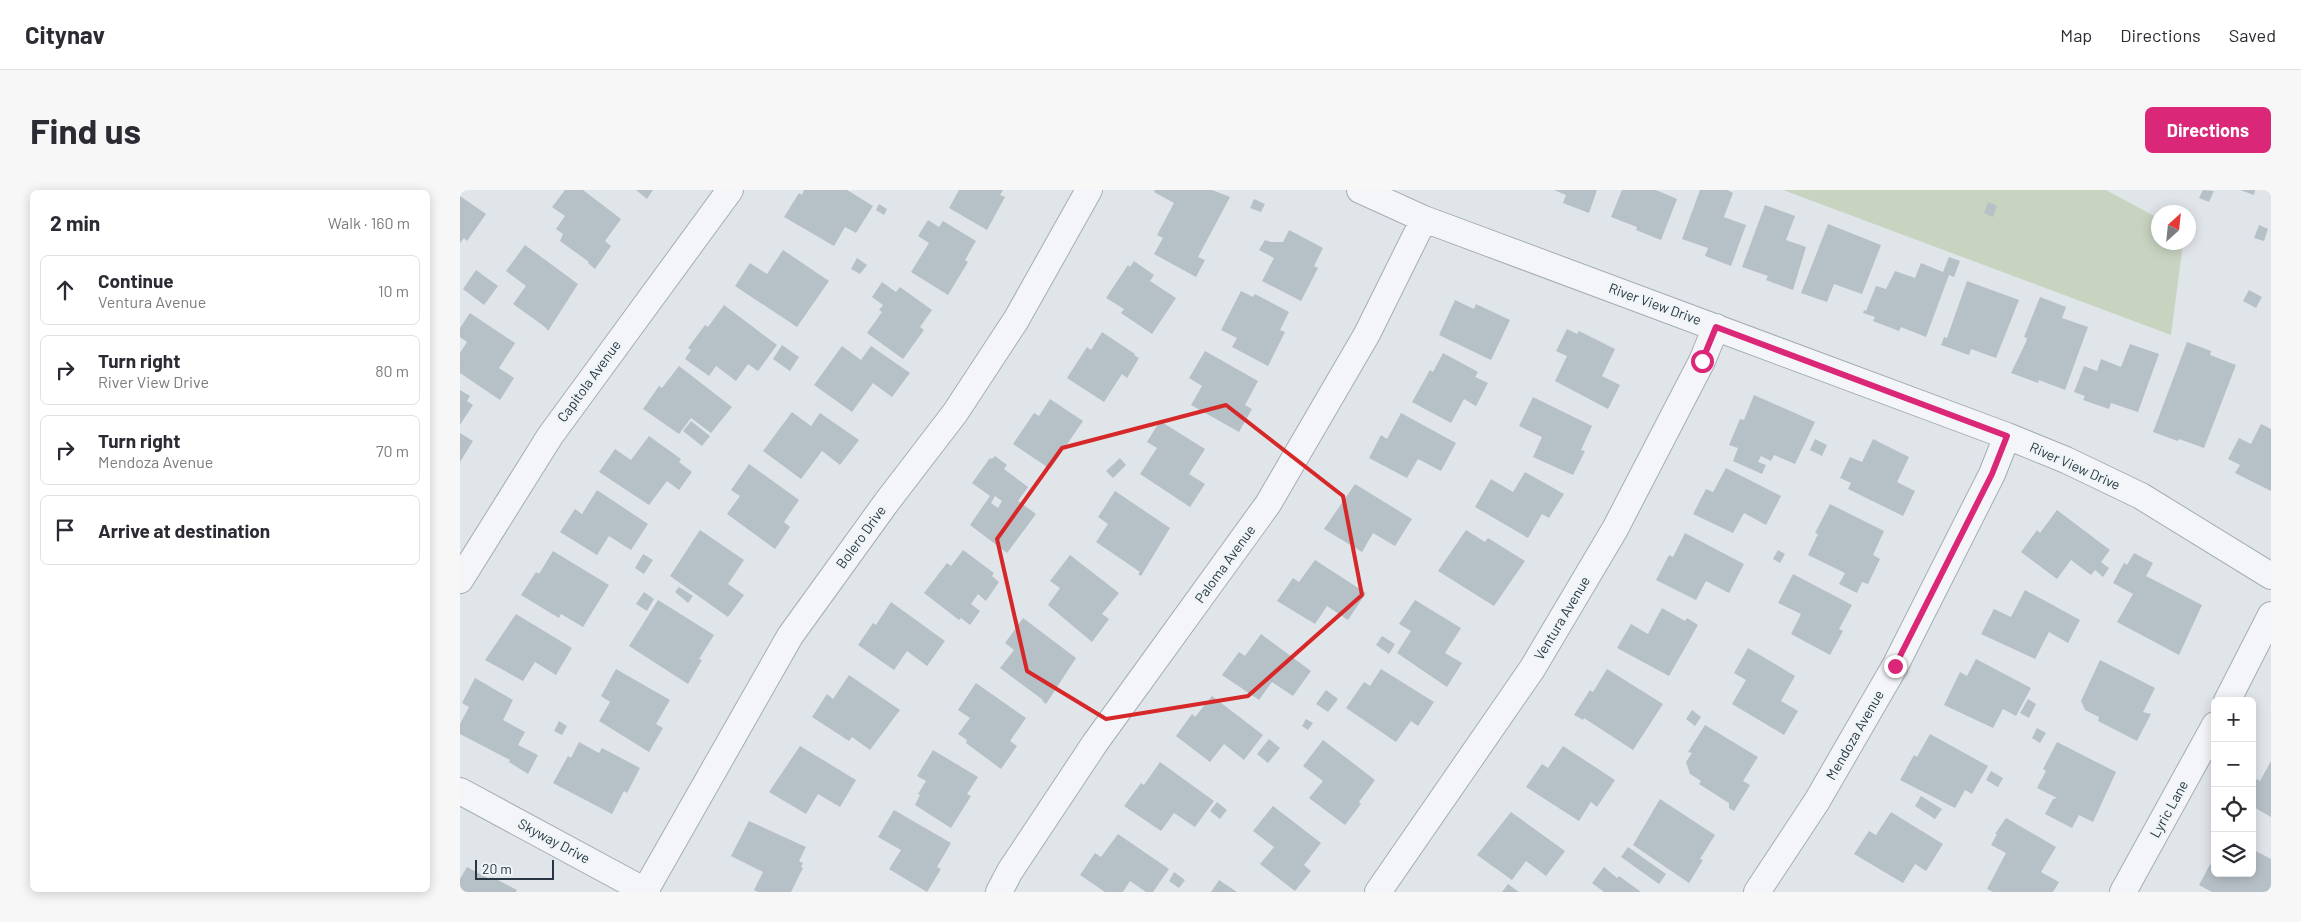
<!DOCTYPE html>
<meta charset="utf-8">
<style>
:root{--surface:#fff;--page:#f7f7f7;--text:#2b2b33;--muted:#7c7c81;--line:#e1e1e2;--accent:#db2777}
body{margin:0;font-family:Barlow,sans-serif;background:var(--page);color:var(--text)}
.controls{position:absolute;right:15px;bottom:15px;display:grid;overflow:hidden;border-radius:8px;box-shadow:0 2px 12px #0003}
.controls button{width:45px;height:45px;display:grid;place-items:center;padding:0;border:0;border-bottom:1px solid var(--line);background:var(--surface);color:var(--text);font:25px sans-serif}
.compass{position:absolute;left:1691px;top:15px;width:45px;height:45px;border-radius:50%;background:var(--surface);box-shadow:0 2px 12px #0003;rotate:27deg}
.scale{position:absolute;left:15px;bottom:12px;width:79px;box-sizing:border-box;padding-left:5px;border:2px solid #273642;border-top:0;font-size:14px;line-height:18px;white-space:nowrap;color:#273642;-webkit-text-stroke:4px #eff4f7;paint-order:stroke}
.stop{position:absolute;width:15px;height:15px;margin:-11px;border:4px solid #db2777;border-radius:50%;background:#fff}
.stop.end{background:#db2777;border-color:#fff;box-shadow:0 1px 5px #0008}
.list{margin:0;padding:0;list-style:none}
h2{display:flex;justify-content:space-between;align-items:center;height:65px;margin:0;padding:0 20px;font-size:21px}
h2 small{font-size:16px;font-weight:400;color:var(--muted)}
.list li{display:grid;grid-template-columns:32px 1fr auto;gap:15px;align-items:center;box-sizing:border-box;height:70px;margin:0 10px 10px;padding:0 10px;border:1px solid var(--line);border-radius:8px}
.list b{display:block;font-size:19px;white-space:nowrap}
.list p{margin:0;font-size:16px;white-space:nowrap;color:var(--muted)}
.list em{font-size:16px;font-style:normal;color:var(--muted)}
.icon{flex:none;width:28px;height:28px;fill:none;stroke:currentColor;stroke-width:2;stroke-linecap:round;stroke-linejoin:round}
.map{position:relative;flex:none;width:1811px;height:702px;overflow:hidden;border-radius:8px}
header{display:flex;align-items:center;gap:30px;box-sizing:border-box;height:70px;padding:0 25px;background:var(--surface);border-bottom:1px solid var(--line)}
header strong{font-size:24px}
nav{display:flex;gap:28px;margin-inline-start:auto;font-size:18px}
.intro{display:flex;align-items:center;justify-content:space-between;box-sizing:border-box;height:120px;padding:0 30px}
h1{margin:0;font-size:35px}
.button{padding:12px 22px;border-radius:8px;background:var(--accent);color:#fff;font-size:18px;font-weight:700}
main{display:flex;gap:30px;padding:0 30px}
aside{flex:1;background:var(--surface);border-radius:8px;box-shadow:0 2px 12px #0003}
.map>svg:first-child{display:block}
</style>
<header>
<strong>Citynav</strong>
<nav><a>Map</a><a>Directions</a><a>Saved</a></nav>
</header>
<div class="intro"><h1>Find us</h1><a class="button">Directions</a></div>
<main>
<aside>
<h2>2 min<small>Walk · 160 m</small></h2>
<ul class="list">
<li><svg class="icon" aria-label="ahead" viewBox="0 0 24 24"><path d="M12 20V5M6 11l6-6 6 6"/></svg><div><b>Continue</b><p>Ventura Avenue</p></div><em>10 m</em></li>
<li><svg class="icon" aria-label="right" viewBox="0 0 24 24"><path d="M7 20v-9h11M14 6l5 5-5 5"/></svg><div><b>Turn right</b><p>River View Drive</p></div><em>80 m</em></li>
<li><svg class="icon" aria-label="right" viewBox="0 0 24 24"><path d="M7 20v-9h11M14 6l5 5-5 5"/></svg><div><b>Turn right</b><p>Mendoza Avenue</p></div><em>70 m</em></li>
<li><svg class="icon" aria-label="arrive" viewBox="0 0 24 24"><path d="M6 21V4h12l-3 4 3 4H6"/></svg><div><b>Arrive at destination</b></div></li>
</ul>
</aside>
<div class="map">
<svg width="1811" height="702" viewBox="0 0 1811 702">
<rect width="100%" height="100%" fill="#e0e5ea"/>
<path fill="#c9d4c0" d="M1323,0H1646L1698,28V52L1723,53L1711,145Z"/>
<path fill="#b6c0c7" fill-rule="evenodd" d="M105,0H123L161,29L145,51L151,56L135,79L128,73L129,72L100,51L103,44L96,39L105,26L92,17Z
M176,0H193L187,9Z
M344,0H387L413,16L396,43L385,37L374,56L324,27L339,3L342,5Z
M499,0H543L540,5L545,7L527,40L489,18Z
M695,0H752L770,7L738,67L745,70L736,87L694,64L703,48L697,45L714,13L694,2Z
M1094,0H1137L1129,23L1103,13L1106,5Z
M1162,0H1196L1217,9L1201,50L1176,40L1177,37L1151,27Z
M1240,0H1267L1273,3L1264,27L1286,35L1271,76L1245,66L1248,58L1222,49Z
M1743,0L1754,1L1749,12L1739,8Z
M1780,0H1795L1794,5Z
M0,6L26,24L7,51L4,48L0,53Z
M794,9L805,14L801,22L790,18Z
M1528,12L1537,16L1533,27L1524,23Z
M419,14L427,19L424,25L416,20Z
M1305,15L1335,26L1326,50L1346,57L1333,100L1306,90L1308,86L1282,77Z
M468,30L479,37L483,31L516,51L505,70L508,72L488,105L451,82L469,53L458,46Z
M1368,34L1421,55L1402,104L1374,94L1367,112L1341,103Z
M1799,35L1808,39L1804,51L1794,48Z
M829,40L863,58L854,76L858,78L841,111L802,91L814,68L799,60L805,50L811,52H823Z
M65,55L118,94L88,141L85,137L53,114L66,96L46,81Z
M323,60L369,91L337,137L275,96L290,73L307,84Z
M1489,67L1500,71L1494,87L1489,85L1466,147L1441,137L1439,141L1413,131L1415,127L1403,123L1404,120L1406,121L1416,96L1426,99L1435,81L1455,88L1461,73L1483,82Z
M397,68L407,75L400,84L391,79Z
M674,71L694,85L690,91L716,108L692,144L661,123L664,119L646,108L668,75L670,77Z
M16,80L38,96L24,115L3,99Z
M1507,91L1559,110L1536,168L1511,159L1509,165L1481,155L1484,147L1487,148Z
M422,92L436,102L440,97L472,120L460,137L464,140L443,169L407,143L422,122L419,120L423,115L412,107Z
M1789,100L1802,107L1796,118L1783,111Z
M781,101L793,107L795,104L829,122L820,140L825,142L808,176L772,157L777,148L761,140Z
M1580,107L1606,117L1602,128L1628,137L1605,200L1579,190L1578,193L1551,183L1566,152L1567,148L1564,147Z
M995,110L1014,119L1016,114L1050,130L1031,170L979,145Z
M264,115L317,155L298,181L288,174L276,191L256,176L249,186L225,169L231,160L228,158L245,135L248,137Z
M10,123L55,153L39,178L54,188L40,210L0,183V163L7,152L0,147V138Z
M1107,139L1117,144L1119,141L1155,159L1142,186L1160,195L1148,219L1095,191L1107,166L1096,161Z
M642,142L675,164L674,165L679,168L667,188L662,184L644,212L607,188L627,157L631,160Z
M1727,152L1751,161L1750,165L1776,175L1744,258L1719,249L1718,251L1693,242Z
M1670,154L1699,164L1678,222L1651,213L1649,219L1623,210L1625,206L1614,202L1624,176L1637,181L1641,169L1661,177Z
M322,155L339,167L330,181L313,169Z
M382,156L401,170L411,156L450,183L432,207L413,193L392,222L354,195Z
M745,161L798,191L785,215L792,219L779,242L731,215L742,196L729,188Z
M983,163L1018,182L1015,187L1028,193L1016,216L1004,209L991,233L952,212L970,180L973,182Z
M219,176L272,217L251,243L231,228L219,244L183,219L199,196L202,198Z
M0,200L10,206L7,211L13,215L0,235Z
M1294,205L1355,232L1335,274L1314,265L1311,271L1301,266L1298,272L1306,275L1302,284L1273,271L1278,258L1269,255L1280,229L1284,230Z
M1073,207L1132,236L1121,260L1125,261L1113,285L1073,267L1082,247L1059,236Z
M590,209L623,231L590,279L553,254L574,223L579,226Z
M332,222L351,236L360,223L399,250L380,275L362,261L341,289L303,261Z
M941,223L996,253L981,281L958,269L947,288L909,268L921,245L927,249Z
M231,231L250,246L242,256L223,241Z
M700,231L745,259L729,284L745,294L730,317L680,284L697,258L687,252Z
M1801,234L1811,239V301L1775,283L1780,275L1768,269L1779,248L1791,254Z
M0,243L13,251L0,272Z
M189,246L221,269L219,272L232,282L219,300L207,291L189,315L139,282L155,259L171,270Z
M1355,249L1367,255L1362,266L1350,260Z
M1413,249L1449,267L1437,292L1455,301L1443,326L1388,299L1391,293L1380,288L1390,267L1402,272Z
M535,266L547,275L544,279L568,297L558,311L576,324L547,363L510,335L530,306L512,293L530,268L532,269ZM535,306L542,311L538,318L531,313Z
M660,268L666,275L653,288L646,281Z
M289,274L339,310L324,332L330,337L315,359L267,324L280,306L271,300Z
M1266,278L1321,306L1306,335L1284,323L1273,343L1233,324L1246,299L1253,302Z
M1065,282L1104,304L1089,328L1082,324L1068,348L1015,317L1031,289L1053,302Z
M895,294L952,329L935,356L913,343L902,362L864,339Z
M137,300L188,334L171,360L149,346L137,365L100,342L115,319L122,324Z
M655,301L710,338L681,386L678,384L680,382L636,352L648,334L638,327Z
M1370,314L1424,341L1413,365L1420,369L1408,394L1402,392L1397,403L1379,394L1385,383L1348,365L1358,344L1355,343Z
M1597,320L1650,360L1641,372L1649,378L1643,387L1635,380L1631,385L1611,370L1597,389L1561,362L1577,340L1580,343Z
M240,340L284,370L268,394L284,405L268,427L210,386Z
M1006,340L1025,352L1028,348L1065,371L1034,416L978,381Z
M1225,343L1284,374L1269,403L1246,391L1236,410L1196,390L1209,365L1213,367Z
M503,360L534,383L532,386L539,392L526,411L518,404L511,414L520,421L510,435L501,428L499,430L464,403L487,373L491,376Z
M1318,360L1325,364L1320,373L1313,369Z
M93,361L149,395L123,437L101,424L99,428L61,405L76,382L79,384Z
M1674,363L1693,373L1686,386L1742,415L1719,465L1657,432L1673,404L1653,393L1664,373L1667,375Z
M183,364L193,370L184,384L175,378Z
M610,365L659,403L642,424L649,429L632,452L588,415L600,398L590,391Z
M855,370L906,403L888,430L867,416L855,434L817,411L833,388L839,392Z
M1333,384L1392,415L1379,439L1383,441L1370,465L1331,444L1341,424L1318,413Z
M219,397L233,406L228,413L215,402Z
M1565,400L1620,430L1608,453L1589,442L1575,469L1521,444L1534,419L1551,427Z
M184,402L194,409L187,421L176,414Z
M198,410L254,445L239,469L242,470L228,494L169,456Z
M955,410L1001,438L985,463L1002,473L987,497L937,463L951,441L939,434Z
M431,412L485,451L467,476L447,461L434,480L398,455L413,433L416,435Z
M1202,418L1225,431L1227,428L1238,435L1209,486L1157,458L1171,434L1188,444Z
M56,424L112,458L96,485L75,472L63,491L25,470Z
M563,428L616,468L586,514L582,511L583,510L540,478L554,460L545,453Z
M801,444L851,481L833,506L812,492L799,510L762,485L779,462L785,466Z
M922,446L935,454L929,464L916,455Z
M1288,458L1335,486L1321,511L1338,521L1324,545L1272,514L1286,490L1274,483Z
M1516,469L1571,498L1556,526L1543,519L1533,538L1484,515L1500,482L1507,486Z
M1640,470L1695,498L1683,522L1691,524L1677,551L1638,531L1639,527L1625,520L1621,511Z
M156,479L210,510L196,534L203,538L189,562L139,531L150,512L141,506Z
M921,479L974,512L958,536L951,531L936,552L886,518L904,492L910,496Z
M1147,479L1203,514L1173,560L1124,528L1123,530L1114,525L1130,500L1133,502Z
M389,485L440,520L410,560L392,547L389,551L352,527L367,504L373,509Z
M15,488L53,510L43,530L65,542L58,555L78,565L68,584L49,572L50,570L0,544V534L9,517L2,513Z
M516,493L566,528L550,551L557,556L541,579L506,553L507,550L498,544L510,528L498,520Z
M866,500L878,509L868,522L856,514Z
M752,506L803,545L784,570L764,554L750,572L716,546L732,524L735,527Z
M1568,509L1576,514L1569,528L1560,523Z
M1232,520L1241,527L1235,536L1226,529Z
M846,529L853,533L848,540L842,536Z
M99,531L107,536L102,545L94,541Z
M1245,535L1298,567L1283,591L1290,595L1274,621L1269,618V613L1239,594L1241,591L1230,584L1226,572L1232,563L1228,562Z
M1577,538L1586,543L1580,553L1572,548Z
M1470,544L1528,576L1512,604L1505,600L1495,618L1440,590L1454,565L1457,567Z
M809,549L820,558L808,573L797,564Z
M863,550L915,590L899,612L901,614L885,635L849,608L863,591L843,576Z
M119,552L139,563L142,558L180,578L167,603L164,601L152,624L93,593L108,566L111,568Z
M1597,552L1656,582L1633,632L1619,625L1612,638L1585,624L1593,609L1597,608L1577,598L1586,581L1583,579Z
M340,556L396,590L380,617L358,604L346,624L309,602Z
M1103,556L1155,590L1137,617L1131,612L1119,631L1066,597L1082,574L1088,578Z
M473,560L518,587L507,604L511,606L491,638L455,615L460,605L458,604L466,591L457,586Z
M1811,571V627L1792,616V596L1797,589L1800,591Z
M700,572L754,611L735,637L714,623L701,641L664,616L681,593L684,595Z
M1531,581L1543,588L1538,597L1526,590Z
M1461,606L1482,619L1475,629L1455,616Z
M1200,609L1255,645L1240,669L1243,670L1229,693L1173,655Z
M757,612L767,620L760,629L750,621Z
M813,616L861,653L844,675L851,681L835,701L800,674L814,657L793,641Z
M434,620L491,653L477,677L481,679L467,702L429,679L441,660L418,647Z
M1051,622L1105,661L1086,686L1066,671L1052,690L1017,665Z
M1431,622L1483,654L1466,681L1455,674L1443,693L1394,664L1409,641L1416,645Z
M1546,628L1596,657L1581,682L1599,692L1593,702H1533L1527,699L1546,663L1531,655L1537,644H1535Z
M289,631L346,657L339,671L343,673L341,677L343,678L331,702H298L294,700L303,682L271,666Z
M658,644L709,679L693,702H686L670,691L663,702H645L620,685L635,663L641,667Z
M1168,657L1206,684L1199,694L1161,667Z
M1792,659L1811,669V702H1752L1739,695L1752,671L1755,672V683H1792Z
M7,677L31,690L32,687L57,700L56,702H0V689Z
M1144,677L1157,688L1159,686L1181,702H1144L1132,693Z
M714,682L725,690L719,698L709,691Z
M759,690L777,702H751Z
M1048,694L1059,702H1042Z"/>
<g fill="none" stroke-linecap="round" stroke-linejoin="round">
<defs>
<path id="street" d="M900,0L964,29L1547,246L1606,270L1681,306L1811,386
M0,390L90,246L270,0
M1767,511L1811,425
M0,601L187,702
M185,701L330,446L426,313L495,223L556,130L629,0
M539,702L550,681L635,553L808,314L907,144L964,29
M918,702L1072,479L1155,339L1242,171L1256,137
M1297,702L1357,611L1435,476L1532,284L1547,246
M1663,702L1755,535"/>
</defs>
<use href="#street" stroke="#a5adb4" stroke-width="28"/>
<use href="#street" stroke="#f3f5f8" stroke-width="26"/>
</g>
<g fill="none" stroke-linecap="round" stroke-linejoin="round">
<path stroke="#db2777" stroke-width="6" d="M1242,171L1256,137L1547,246L1532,284L1435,476"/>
</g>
<path fill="none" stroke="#d62828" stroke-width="4" stroke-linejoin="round" d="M766,215L883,306L902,405L788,506L646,529L567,481L537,349L602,258Z"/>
<g text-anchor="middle" stroke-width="4" stroke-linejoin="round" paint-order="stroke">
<g font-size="14" fill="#273642" stroke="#eff4f7">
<text transform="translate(1195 114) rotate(20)" y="5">River View Drive</text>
<text transform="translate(129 191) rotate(-54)" y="5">Capitola Avenue</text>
<text transform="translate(1615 276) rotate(24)" y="5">River View Drive</text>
<text transform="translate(401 347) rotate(-54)" y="5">Bolero Drive</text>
<text transform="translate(765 374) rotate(-54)" y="5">Paloma Avenue</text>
<text transform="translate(1102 428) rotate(-59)" y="5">Ventura Avenue</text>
<text transform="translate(1395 545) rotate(-60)" y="5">Mendoza Avenue</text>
<text transform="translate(1709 619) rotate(-61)" y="5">Lyric Lane</text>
<text transform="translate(94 651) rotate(28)" y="5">Skyway Drive</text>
</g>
</g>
</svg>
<div class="controls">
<button>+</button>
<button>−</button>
<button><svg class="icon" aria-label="locate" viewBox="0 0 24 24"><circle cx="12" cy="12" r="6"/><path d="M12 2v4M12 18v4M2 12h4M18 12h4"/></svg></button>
<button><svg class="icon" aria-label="layers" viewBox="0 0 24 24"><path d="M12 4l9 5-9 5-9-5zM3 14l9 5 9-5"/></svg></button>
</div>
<svg class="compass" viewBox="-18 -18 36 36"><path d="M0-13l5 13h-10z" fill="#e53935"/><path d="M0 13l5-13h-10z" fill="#7c7c81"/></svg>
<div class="scale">20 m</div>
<div class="stop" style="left:1242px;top:171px"></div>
<div class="stop end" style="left:1435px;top:476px"></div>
</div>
</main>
